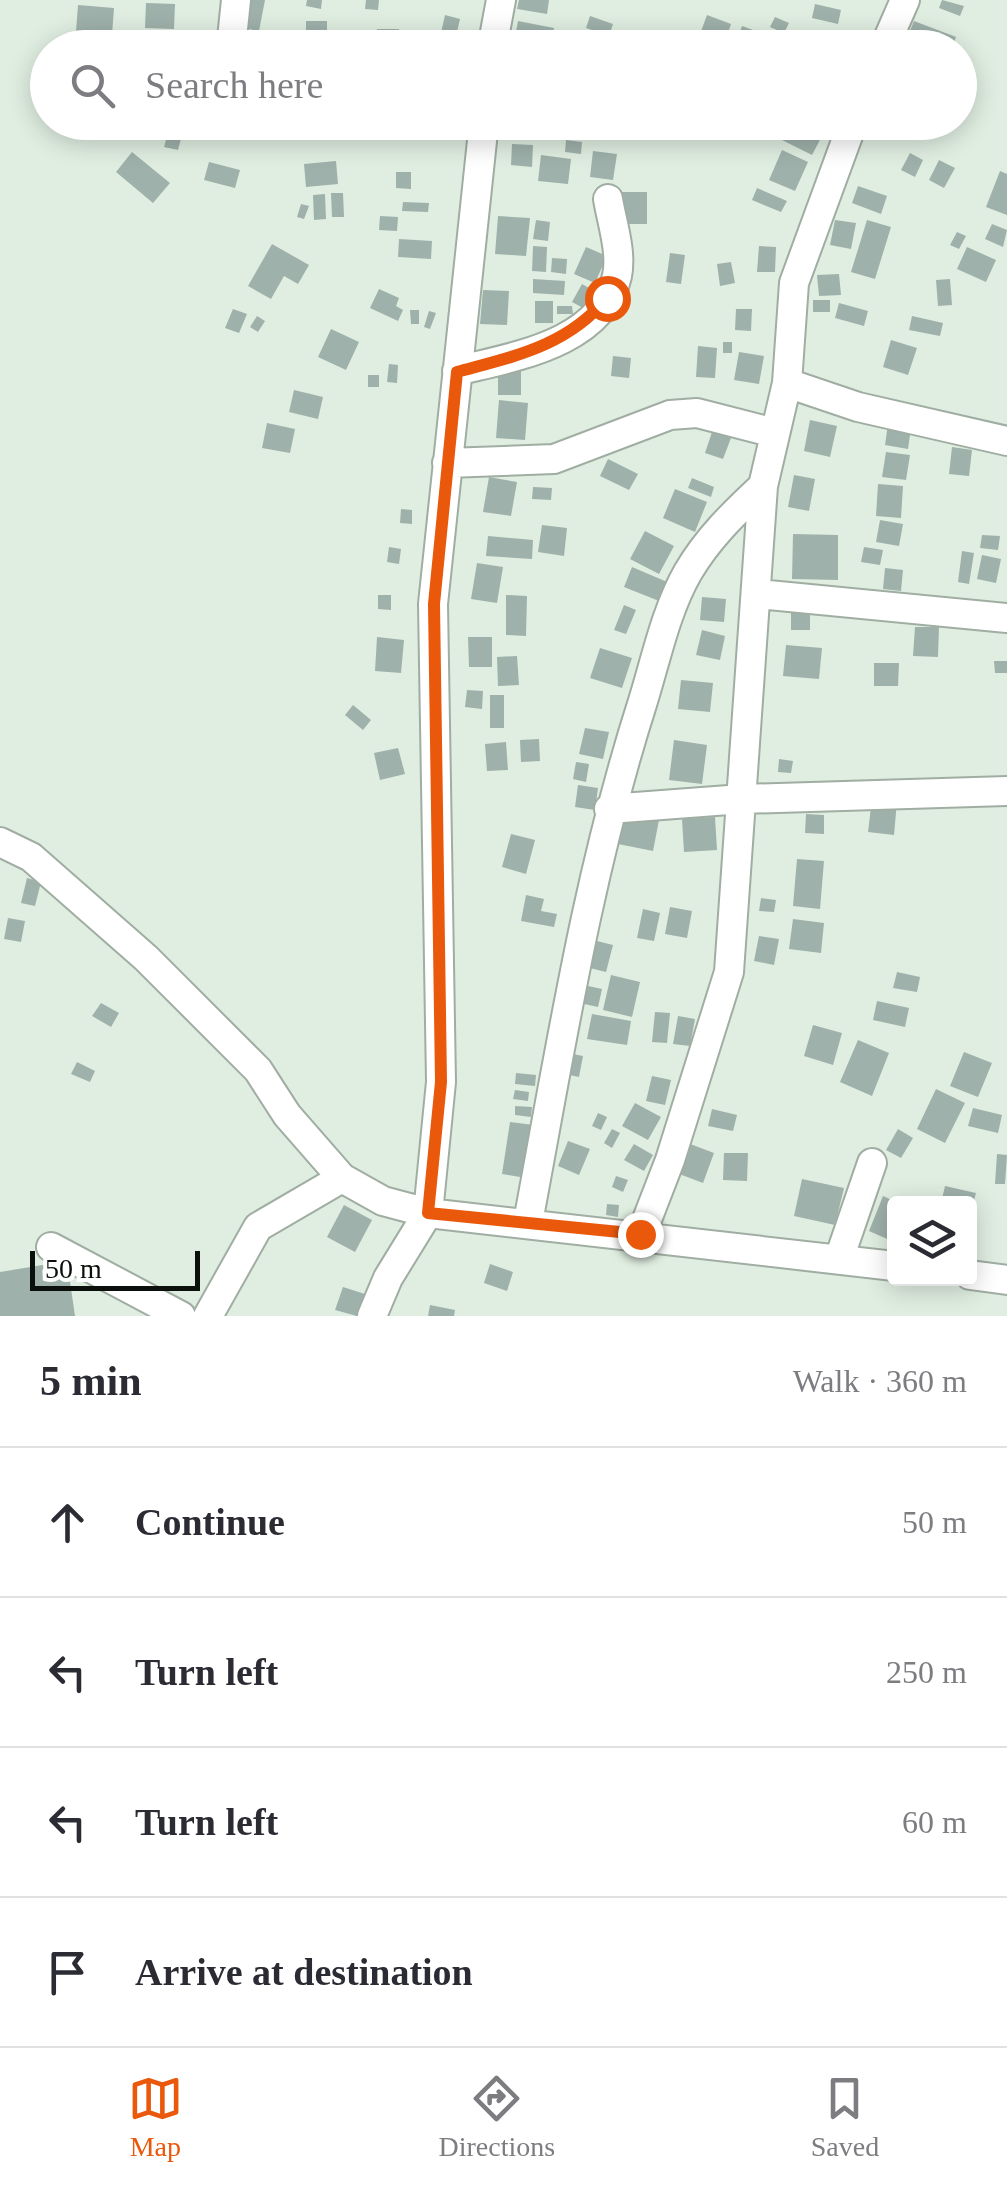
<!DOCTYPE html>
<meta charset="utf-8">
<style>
:root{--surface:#fff;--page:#f2f2f3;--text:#2b2b33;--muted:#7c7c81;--line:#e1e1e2;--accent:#ea580c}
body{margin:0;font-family:"Times New Roman",serif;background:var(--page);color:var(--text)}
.controls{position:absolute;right:30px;bottom:30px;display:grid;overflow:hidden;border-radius:10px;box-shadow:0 5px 25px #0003}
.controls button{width:90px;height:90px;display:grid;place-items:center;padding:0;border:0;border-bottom:2px solid var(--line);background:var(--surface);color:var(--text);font:50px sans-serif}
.scale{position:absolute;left:30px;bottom:25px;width:170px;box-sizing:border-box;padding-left:10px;border:5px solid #0b100c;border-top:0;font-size:28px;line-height:35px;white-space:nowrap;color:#0b100c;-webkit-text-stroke:8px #fff;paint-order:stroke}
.stop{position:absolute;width:30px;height:30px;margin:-22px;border:8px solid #ea580c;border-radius:50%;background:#fff}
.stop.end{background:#ea580c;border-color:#fff;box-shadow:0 2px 10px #0008}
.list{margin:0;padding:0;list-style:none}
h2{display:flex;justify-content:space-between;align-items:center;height:130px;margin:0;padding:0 40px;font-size:42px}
h2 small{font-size:32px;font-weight:400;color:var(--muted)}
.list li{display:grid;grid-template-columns:65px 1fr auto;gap:30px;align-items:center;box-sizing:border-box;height:150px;padding:0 40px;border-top:2px solid var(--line)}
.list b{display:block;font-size:38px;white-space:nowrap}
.list em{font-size:32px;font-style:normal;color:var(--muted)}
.icon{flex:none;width:55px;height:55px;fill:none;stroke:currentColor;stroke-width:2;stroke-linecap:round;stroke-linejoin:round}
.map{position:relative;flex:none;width:1007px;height:1316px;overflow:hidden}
.search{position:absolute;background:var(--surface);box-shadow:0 5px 25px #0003;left:30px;right:30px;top:30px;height:110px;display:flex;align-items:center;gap:25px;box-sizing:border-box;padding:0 35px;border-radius:55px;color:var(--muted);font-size:38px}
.sheet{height:730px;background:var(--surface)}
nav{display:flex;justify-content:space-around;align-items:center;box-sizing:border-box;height:140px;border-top:2px solid var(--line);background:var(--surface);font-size:28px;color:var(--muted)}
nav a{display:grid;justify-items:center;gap:5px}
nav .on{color:var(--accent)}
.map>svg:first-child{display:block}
</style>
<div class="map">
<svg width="1007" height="1316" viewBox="0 0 1007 1316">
<rect width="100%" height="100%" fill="#e0eee1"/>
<path fill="#9fb1ab" d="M244,0H265L259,31L239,27Z
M307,0H322L321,9L306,6Z
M366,0H379L378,10L365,9Z
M519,0H549L547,14L517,9Z
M942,0L964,6L960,16L939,8Z
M146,3L175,4L174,29L145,28Z
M815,4L841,10L838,24L812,18Z
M78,5L114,8L112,35L76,32Z
M445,15L460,19L456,36L441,33Z
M707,15L731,24L725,42L700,34Z
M590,16L613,24L609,36L586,28Z
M775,17L789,23L784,33L770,27Z
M306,21H327V45H306Z
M518,21L554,28L551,48H513Z
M914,21L956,37L952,48H903Z
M742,26L781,40L778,48L736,44Z
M377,29H399V43L377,44Z
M562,39L583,43L582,48H561Z
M605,39L621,43L620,48H603Z
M139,122H163L160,139L137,135Z
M171,122L185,124L178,150L164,147Z
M786,122H801L823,134L812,155L778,138Z
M566,140L582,142L581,154L565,152Z
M512,144L533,145L532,167L511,165Z
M782,150L808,162L795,191L769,180Z
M593,151L617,154L613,180L590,177Z
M132,152L170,183L153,203L116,172Z
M910,153L923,160L915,177L901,170Z
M541,155L571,159L568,184L538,181Z
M939,160L955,168L944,188L929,180Z
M336,161L338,184L306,187L304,164Z
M209,162L240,170L235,188L204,180Z
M1000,171L1007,174V215L986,207Z
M396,172H411V189L396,188Z
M858,186L887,196L881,214L852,203Z
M757,188L787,201L781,212L752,200Z
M621,192H647V224H621Z
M331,193H343L344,217H332Z
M325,194L326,219L314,220L313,195Z
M403,202L429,203L428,212L402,211Z
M301,204L309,206L304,219L297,217Z
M380,216L398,217L397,231L379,230Z
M498,216L530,218L526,256L495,254Z
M536,220L550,222L548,241L533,239Z
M835,220L856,223L851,249L830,245Z
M867,220L891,227L875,279L851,272Z
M992,224L1007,230L1003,247L985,239Z
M957,232L966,236L959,249L950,245Z
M399,239L432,241L431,259L398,257Z
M272,244L309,265L298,284L284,276L271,299L248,286Z
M533,246L547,247L546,272L532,271Z
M759,246L776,247L775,272H757Z
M586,247L607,256L595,283L574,274Z
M967,247L996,260L986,282L957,269Z
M670,253L685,255L681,284L666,282Z
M552,258L567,259L566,274L551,272Z
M731,262L735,283L720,286L717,264Z
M839,274L841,295L819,296L817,275Z
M533,279L565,281L564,295L533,293Z
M950,279L952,305L938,306L936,280Z
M582,284L598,293L587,310L572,302Z
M379,289L399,298L396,306L403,310L398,321L370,308Z
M483,290L509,291L507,325L480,324Z
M813,300H830V312H813Z
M535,301H553V323H535Z
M839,303L868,311L864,326L835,318Z
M557,306H572L573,314H557Z
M233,309L247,314L239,333L225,328Z
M736,309H752L751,331L735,330Z
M410,310H419V324H411Z
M429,311L436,313L430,329L424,327Z
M257,316L265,321L258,332L250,327Z
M912,316L943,323L940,336L909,330Z
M331,329L359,342L346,370L318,357Z
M891,340L917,348L908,375L883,367Z
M723,342H732V353H723Z
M698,346L717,348L715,378L696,377Z
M739,352L764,356L759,384L734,380Z
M613,356L631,358L629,378L611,376Z
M389,364L398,365L397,383L387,382Z
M498,371H521V395H498Z
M368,375H379V387H368Z
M294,390L323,397L318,419L289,412Z
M499,400L528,403L525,440L496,438Z
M810,420L837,426L830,457L804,451Z
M267,423L295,429L290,453L262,448Z
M888,424L911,428L908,449L885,445Z
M712,432L731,438L723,459L705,453Z
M952,447L972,450L969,476L949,474Z
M886,452L910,455L906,480L882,477Z
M608,459L638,474L629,490L600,476Z
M794,475L815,479L809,511L788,507Z
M489,477L517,482L511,516L483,512Z
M692,478L714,487L711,497L688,488Z
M878,484L903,486L901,518L876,516Z
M533,487L552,488L551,500L532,499Z
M675,489L707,502L695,532L663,518Z
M401,509L412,510V524L400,523Z
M880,520L903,524L899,546L876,542Z
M542,525L567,528L564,556L538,552Z
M645,531L674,546L659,574L630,559Z
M793,534L838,535V580L792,579Z
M982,535L1000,536L998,550L980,548Z
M488,536L533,540L532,559L486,556Z
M389,547L401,549L399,564L387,562Z
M864,547L883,550L880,565L861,562Z
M962,551L974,553L969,584L958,582Z
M982,555L1001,559L996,583L977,579Z
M477,563L503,567L497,603L471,599Z
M632,567L672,584L664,603L624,587Z
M885,568L903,570L901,591L883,589Z
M378,595H391V610L378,609Z
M506,595L527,596L526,636L506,635Z
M702,597L726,599L724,622L700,620Z
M624,605L636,610L626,634L614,630Z
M791,607H810V630H791Z
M915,627H939L938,657L913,656Z
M702,630L725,636L720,660L696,655Z
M377,637L404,640L401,673L375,671Z
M468,637H492V667H469Z
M786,645L822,648L819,679L783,676Z
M600,648L632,658L622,688L590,678Z
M517,656L519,685L498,686L497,657Z
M994,661H1007V673H995Z
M874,663H899L898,686H874Z
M681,680L713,683L710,712L678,709Z
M467,690L483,691L482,709L465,707Z
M490,695H504V728H490Z
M353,705L371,720L363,730L345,715Z
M585,728L609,732L603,759L579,754Z
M539,739L540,761L521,762L520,740Z
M674,740L707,745L702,784L669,780Z
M506,742L508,770L487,771L485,744Z
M398,748L405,774L380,780L374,753Z
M779,759L793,761L791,773L778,772Z
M576,762L589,764L586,782L573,779Z
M578,785L598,788L595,810L575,807Z
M872,799L897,801L894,835L868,832Z
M623,814L659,820L653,851L618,844Z
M806,814L824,815V834L805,833Z
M715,817L717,850L684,852L682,819Z
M511,834L535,840L526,874L502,867Z
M797,859L824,861L820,909L793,906Z
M27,878L41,882L35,906L21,903Z
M526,895L544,899L541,911L557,914L554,927L521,921Z
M761,898L776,900L774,912L759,911Z
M670,907L692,911L687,938L665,934Z
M643,909L660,913L654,941L637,938Z
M8,918L25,921L21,942L4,939Z
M793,919L824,923L821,953L789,949Z
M759,936L779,939L774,965L754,961Z
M593,940L613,945L606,972L586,967Z
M897,972L920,977L917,992L893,988Z
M611,975L640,982L632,1017L603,1010Z
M579,984L602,989L598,1007L575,1002Z
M877,1001L909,1008L905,1027L873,1020Z
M101,1003L119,1013L111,1027L92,1016Z
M655,1012L670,1013L667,1043L652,1042Z
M592,1014L631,1021L627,1045L587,1039Z
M678,1016L695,1019L690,1046L673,1044Z
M813,1025L842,1033L833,1065L804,1056Z
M858,1040L889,1053L872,1096L840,1082Z
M964,1052L992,1063L978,1097L950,1086Z
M568,1053L583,1056L579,1077L564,1074Z
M77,1062L95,1071L90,1082L71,1074Z
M516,1073L536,1075L535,1086L515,1084Z
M652,1076L671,1080L665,1105L646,1101Z
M936,1089L965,1103L945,1143L917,1129Z
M515,1090L529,1092L528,1101L513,1099Z
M635,1103L661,1117L648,1140L622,1126Z
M515,1106L532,1107L531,1117L515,1115Z
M973,1108L1002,1115L998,1133L968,1126Z
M712,1109L737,1115L733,1131L708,1126Z
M598,1113L607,1117L601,1130L592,1126Z
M510,1122L534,1125L526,1178L502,1174Z
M612,1129L620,1133L612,1148L604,1143Z
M898,1129L913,1138L901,1158L886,1150Z
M568,1141L590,1149L579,1175L558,1166Z
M685,1142L714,1153L703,1183L674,1172Z
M634,1144L653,1155L644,1171L624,1160Z
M724,1153H748L747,1181L723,1180Z
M997,1154L1007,1155L1005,1184H995Z
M616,1176L628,1180L623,1192L612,1187Z
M802,1179L844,1188L835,1225L794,1216Z
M945,1186L976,1193L971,1212L970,1204L942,1199Z
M883,1196L894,1201V1242L869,1231Z
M607,1204L619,1205L618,1217L606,1215Z
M344,1205L372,1220L355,1252L327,1237Z
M67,1261L75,1316H0V1272Z
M490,1264L513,1272L507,1291L484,1283Z
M343,1287L365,1294L357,1316L335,1310Z
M430,1305L455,1310L454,1316H428Z"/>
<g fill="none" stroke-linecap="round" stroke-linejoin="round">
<defs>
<path id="minor" d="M231,48L236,0
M492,48L501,0
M884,48L905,0
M457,371C512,357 602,344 617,276C622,252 612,223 608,199
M787,383L858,407L1007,441
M447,463L554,459L670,415L697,413L775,433
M758,594L1007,618
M609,809L742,799L1007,791
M0,842L31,857L146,958L258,1070L287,1115L342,1178L383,1201L428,1213L894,1266
M528,1222C561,1046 588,872 643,701C656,659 666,610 688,572C708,538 734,513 763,486
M641,1235L670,1160L729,972L763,486L787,383L794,283L853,122
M51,1247L181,1316
M839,1259L872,1163
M970,1275L1007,1280
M208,1316L258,1227L342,1178
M372,1316L388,1278L428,1213L441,1082L433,604L484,122"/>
</defs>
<use href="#minor" stroke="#a0ada2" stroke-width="32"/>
<use href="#minor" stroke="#fff" stroke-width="28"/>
</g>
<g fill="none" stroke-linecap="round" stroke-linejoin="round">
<path stroke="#ea580c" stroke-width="12" d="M607,298C567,346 515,356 457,372L434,604L441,1082L428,1213L640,1234"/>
</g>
</svg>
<div class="controls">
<button><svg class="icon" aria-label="layers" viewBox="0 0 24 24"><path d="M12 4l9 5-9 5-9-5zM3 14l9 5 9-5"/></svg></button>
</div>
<div class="scale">50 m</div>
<div class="stop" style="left:607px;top:298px"></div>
<div class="stop end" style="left:640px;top:1234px"></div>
<div class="search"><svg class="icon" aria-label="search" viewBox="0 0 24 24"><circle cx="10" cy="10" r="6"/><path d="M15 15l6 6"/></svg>Search here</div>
</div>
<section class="sheet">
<h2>5 min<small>Walk · 360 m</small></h2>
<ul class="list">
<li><svg class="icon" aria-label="ahead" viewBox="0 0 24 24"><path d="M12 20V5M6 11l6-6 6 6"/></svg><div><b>Continue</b></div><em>50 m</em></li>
<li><svg class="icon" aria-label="left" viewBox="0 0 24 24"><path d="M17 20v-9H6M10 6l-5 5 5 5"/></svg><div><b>Turn left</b></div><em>250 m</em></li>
<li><svg class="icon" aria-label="left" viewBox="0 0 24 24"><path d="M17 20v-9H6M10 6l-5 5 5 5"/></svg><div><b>Turn left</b></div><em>60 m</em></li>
<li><svg class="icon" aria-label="arrive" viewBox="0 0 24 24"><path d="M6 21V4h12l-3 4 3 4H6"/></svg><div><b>Arrive at destination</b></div></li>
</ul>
</section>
<nav>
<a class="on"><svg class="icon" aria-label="map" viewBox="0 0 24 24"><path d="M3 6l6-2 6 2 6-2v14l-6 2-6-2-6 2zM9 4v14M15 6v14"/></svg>Map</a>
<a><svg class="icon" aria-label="directions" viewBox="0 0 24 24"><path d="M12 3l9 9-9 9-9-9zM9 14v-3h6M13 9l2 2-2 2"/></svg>Directions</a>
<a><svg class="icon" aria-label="saved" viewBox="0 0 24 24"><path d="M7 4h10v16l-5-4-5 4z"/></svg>Saved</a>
</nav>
